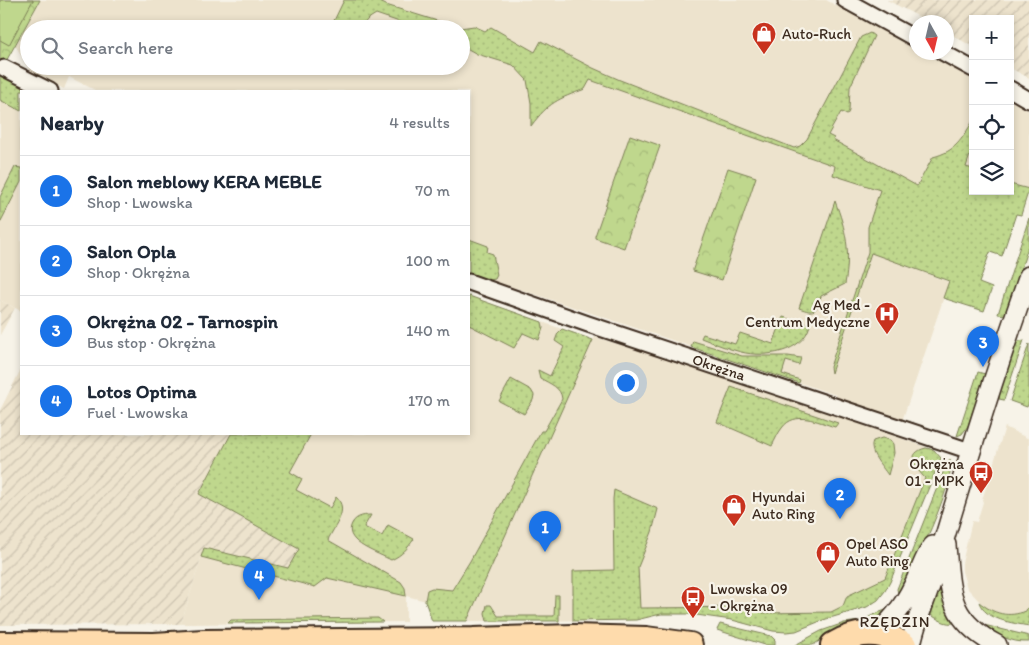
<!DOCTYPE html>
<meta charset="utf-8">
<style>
:root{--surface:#fff;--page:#f6f6f7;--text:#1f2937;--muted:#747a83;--line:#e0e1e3;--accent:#1a73e8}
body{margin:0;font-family:Itim,sans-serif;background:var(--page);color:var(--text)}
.controls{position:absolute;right:15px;top:15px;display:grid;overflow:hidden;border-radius:0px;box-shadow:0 2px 8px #0003}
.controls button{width:45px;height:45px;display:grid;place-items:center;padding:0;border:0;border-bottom:1px solid var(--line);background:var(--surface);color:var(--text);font:25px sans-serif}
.compass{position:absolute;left:909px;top:15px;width:45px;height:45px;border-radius:50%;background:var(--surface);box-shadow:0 2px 8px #0003;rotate:172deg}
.you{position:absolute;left:625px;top:382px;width:18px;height:18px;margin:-12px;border:4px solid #fff;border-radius:50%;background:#1a73e8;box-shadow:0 0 0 8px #1a73e833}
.badge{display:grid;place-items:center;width:32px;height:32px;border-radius:50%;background:var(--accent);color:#fff;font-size:16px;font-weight:700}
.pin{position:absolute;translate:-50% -41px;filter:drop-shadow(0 1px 2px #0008)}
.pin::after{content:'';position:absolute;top:26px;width:18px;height:15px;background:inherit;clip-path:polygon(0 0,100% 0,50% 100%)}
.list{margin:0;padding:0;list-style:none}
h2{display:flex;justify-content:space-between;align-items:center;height:65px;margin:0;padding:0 20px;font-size:21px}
h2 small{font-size:16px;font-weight:400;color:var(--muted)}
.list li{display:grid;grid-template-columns:32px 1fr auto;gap:15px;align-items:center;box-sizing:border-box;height:70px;padding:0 20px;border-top:1px solid var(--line)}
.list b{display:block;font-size:19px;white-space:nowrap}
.list p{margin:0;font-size:16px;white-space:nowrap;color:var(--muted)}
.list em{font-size:16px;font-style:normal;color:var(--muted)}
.icon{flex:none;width:28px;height:28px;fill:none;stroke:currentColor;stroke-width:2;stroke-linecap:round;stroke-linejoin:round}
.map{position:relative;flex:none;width:1029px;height:645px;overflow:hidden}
.search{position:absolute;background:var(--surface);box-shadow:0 2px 8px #0003;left:20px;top:20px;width:450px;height:55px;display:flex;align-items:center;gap:12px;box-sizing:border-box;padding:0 18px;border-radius:28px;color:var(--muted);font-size:19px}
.panel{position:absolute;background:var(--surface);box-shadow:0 2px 8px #0003;left:20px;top:90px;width:450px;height:345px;border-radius:0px}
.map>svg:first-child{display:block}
</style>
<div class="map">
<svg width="1029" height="645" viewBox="0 0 1029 645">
<defs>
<pattern id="industrial-furrows" width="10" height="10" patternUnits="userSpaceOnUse" patternTransform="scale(1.25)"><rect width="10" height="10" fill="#ede3cd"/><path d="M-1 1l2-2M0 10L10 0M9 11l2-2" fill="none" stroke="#ccc3b0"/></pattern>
<pattern id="grass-dots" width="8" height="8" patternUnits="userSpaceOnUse" patternTransform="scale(1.25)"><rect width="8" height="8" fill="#bfd78d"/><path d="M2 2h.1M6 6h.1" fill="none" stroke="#a5b979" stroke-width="1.8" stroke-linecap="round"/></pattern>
<pattern id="forest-crowns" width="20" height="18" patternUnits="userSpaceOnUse" patternTransform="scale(1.25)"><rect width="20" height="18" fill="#bfd78d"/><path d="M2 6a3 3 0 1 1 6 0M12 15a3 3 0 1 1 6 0" fill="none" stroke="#a5b979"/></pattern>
</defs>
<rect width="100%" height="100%" fill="#f7f3e8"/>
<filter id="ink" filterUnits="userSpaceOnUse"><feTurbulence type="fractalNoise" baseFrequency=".02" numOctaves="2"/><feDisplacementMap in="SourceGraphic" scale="10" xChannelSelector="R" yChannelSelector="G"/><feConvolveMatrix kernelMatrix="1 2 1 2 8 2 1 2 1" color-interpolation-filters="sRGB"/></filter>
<g filter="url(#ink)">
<path fill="#ede3cd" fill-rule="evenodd" d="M40,0H826L916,49V52L924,53L973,78V191H1010V100L1029,111V189L1021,215L939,196L871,252L949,282L902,421L836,399V395L519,289L469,275V91H97L69,77L64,89L31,72L15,45ZM29,29H461V66H29Z
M0,93L21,104V311L0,300Z
M469,296L593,340L595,337L750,385L934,450L941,458L890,582L832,612L661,614L636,620L467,621L470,612L406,596V622L181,624L204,548L288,568L299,549L231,434H469Z
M1005,427L1029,439V601L1027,610L1015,615L999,613L988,609L981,603L967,588L962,571V563L972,521L977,522L983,502L982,500Z"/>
<path fill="url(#industrial-furrows)" d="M887,0H1029V78L1010,68V19H973V47L947,32L946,22H929Z
M0,300L15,308L0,335Z
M21,369V434H231L199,494L299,549L288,568L204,548L181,624L0,625V410Z"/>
<path fill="url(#grass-dots)" stroke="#7d8056" d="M344,0H376L386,5L460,28L474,26L485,31L491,27L535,52L541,41L593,68L620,80L794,148L800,146L807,139L861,37L870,33L874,36L850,87L849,111L847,115L841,112L828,135L834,138L833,140L917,186L933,157C956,151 961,140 973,121V146L966,167L973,169V191H1010V184L1029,189L1021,215L1016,214L1002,256L990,252L979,283L992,288L984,311L943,298L949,281L871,253L831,373L830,367L868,252V227L880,190L833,175L835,166L590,80L585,89C558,99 549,102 531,126V103L527,80L513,65L477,54L461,45V29H420L376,14L368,19L359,29H330Z
M0,73L35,91H21V111L0,100Z
M15,167L21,168V182L0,223V197Z
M835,201C846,230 851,252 845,284L821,296C816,312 815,314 799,308Z
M1029,218V244L1006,315L998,314Z
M469,239L488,246L487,252L493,254L497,275L495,279L489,280L469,275Z
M469,296L542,322L543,328L539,340L523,333L514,348L469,325Z
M783,317L810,325C803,353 765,358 741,352C728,349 714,343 701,338L703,334L735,344L740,333L773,344Z
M562,329L593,340L467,621H432L425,601L427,590L432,588L452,590L470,561L541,431H544L562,399C561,387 550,384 540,378L538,370L550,376L564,347L555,341L558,333Z
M1024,340L1004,400L999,399L1000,391L1016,342Z
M693,341L742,356H788L801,358L799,365L786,361L782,374L800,380L799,383L691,347Z
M1029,344V402L1027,407L1010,401Z
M978,372L985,374L968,426L962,434L957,436Z
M511,379L531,390L534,395L533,400L524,414L499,401Z
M731,387L838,423L835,427C818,422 795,410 782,428C778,433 775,440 772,446L717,422Z
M231,434H311L290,472L302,479L296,490L330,508L336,497C350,510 334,526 328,540L401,582L405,588L406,596L327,578L315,587L201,557L204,548L288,568L299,549L199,494Z
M882,438L890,440L893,444L894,453L888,475C882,466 868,452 873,441Z
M926,448L934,450L941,458L890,582L885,591L878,600L867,607L823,620L796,631L786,632L773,631L732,620L689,614H661L636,620L573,621V571L614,570L613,499L614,490L658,509L652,532L638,567L640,608L763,607V613L831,612L843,606L847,596L885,578L925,478C915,468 905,453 926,448Z
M950,460C957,481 911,573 899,597L897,589L946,465Z
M371,515L364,527L382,536L388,525L414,539C407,549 402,555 391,560C378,553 345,543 351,526C354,517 362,515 371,515Z
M939,578L956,622C946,627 936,617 927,613Z
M555,595H559V621H487L485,613L487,605H491L498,616H554Z
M979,602C994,614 1008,618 1026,611L1027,608H1029V626C1013,623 985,620 979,602Z
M886,610L892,612L884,618L876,621L838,629L813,645H795L821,631L844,623L860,621L880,612Z
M378,618L383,622L228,623L231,620Z
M720,624L771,636L775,640V645H765L717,630Z
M980,625L988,626L1029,636V642C1010,643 996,634 980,625Z"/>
<path fill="url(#forest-crowns)" stroke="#7d8056" d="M0,0H40L4,65L0,62Z
M630,135L659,145L660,146L624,248L595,238V236Z
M728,168L756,177L722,280L693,271V269Z"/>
<path fill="#bfd78d" stroke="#7d8056" d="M0,0H33L9,45L0,40Z"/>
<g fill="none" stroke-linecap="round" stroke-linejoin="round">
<defs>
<g id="minor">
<path d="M845,0L916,39"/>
<path d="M942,52L973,69"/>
<path d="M4,68L50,91"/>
<path d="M1010,89L1029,100"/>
<path id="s1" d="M469,282L588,324L970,451"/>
</g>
<path id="tertiary" d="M946,545C950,594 949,620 997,645
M878,633C896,616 907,601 917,578C922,567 925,556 933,546
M911,645C915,622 925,602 932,580C962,478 993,377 1029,276"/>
<path id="primary" d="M0,644L154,645L204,642L473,640L573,637L646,639L690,645
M833,645C856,631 881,629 904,645"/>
</defs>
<use href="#minor" stroke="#3b2a1e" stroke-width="19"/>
<use href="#tertiary" stroke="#3b2a1e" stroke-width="22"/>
<use href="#primary" stroke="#3b2a1e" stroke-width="28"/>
<use href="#minor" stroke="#f7f3e8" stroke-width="15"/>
<use href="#tertiary" stroke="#f7f3e8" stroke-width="19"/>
<use href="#primary" stroke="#fedbac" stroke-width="24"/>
</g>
</g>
<defs>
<symbol id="shop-pin" viewBox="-11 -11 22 30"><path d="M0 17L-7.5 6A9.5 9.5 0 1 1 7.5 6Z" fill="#c8321e" stroke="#f7f3e8"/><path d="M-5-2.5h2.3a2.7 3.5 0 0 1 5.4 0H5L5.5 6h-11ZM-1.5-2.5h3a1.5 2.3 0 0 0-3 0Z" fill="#fff"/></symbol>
<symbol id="hospital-pin" viewBox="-11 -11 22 30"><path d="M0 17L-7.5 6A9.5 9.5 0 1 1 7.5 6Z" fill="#c8321e" stroke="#f7f3e8"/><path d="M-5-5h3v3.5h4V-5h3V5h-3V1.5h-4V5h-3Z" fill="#fff"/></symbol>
<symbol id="bus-pin" viewBox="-11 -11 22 30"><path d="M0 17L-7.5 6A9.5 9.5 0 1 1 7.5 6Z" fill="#c8321e" stroke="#f7f3e8"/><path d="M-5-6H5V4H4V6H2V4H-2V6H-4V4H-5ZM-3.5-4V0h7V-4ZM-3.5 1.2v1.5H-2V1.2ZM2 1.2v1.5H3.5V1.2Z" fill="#fff"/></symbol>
</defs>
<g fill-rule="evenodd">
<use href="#shop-pin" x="750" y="20" width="28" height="38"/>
<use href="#hospital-pin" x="873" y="300" width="28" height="38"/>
<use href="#bus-pin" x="967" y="459" width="28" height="38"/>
<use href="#shop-pin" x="720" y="492" width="28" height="38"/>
<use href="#shop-pin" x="814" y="539" width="28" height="38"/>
<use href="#bus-pin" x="679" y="584" width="28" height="38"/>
</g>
<g text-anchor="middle" stroke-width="4.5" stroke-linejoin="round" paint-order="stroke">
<g font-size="15" fill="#3b2a1e" stroke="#f7f3e8" text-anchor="start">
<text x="782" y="39">Auto-Ruch</text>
<text x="870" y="310" text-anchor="end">Ag Med -<tspan x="870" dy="17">Centrum Medyczne</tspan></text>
<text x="964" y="469" text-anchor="end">Okrężna<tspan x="964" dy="17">01 - MPK</tspan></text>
<text x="752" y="502">Hyundai<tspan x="752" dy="17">Auto Ring</tspan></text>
<text x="846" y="549">Opel ASO<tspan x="846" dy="17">Auto Ring</tspan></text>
<text x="710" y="594">Lwowska 09<tspan x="710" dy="17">- Okrężna</tspan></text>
</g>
<g font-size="15" fill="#3b2a1e" stroke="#f7f3e8">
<text dy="5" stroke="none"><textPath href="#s1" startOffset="264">Okrężna</textPath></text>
</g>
<g font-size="16" letter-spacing="1" fill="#3b2a1e" stroke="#f7f3e8">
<text x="895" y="627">RZĘDZIN</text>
</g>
</g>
</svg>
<div class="controls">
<button>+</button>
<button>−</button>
<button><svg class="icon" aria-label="locate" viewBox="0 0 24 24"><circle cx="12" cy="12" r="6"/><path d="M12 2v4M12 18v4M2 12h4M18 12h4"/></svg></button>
<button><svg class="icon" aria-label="layers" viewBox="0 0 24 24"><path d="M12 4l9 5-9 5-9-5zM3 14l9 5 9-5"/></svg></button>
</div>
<svg class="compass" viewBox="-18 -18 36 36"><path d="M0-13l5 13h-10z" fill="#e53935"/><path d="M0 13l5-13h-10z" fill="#747a83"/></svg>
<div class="you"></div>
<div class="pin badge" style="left:545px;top:552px">1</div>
<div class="pin badge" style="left:840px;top:519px">2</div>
<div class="pin badge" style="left:983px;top:367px">3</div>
<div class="pin badge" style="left:259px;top:600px">4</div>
<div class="search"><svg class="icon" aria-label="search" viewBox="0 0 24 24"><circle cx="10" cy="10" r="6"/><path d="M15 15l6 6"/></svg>Search here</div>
<section class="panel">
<h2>Nearby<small>4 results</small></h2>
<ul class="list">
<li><span class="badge">1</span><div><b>Salon meblowy KERA MEBLE</b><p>Shop · Lwowska</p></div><em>70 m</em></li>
<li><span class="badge">2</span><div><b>Salon Opla</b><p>Shop · Okrężna</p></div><em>100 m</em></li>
<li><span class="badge">3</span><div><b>Okrężna 02 - Tarnospin</b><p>Bus stop · Okrężna</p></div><em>140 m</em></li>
<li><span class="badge">4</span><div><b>Lotos Optima</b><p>Fuel · Lwowska</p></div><em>170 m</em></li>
</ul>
</section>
</div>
